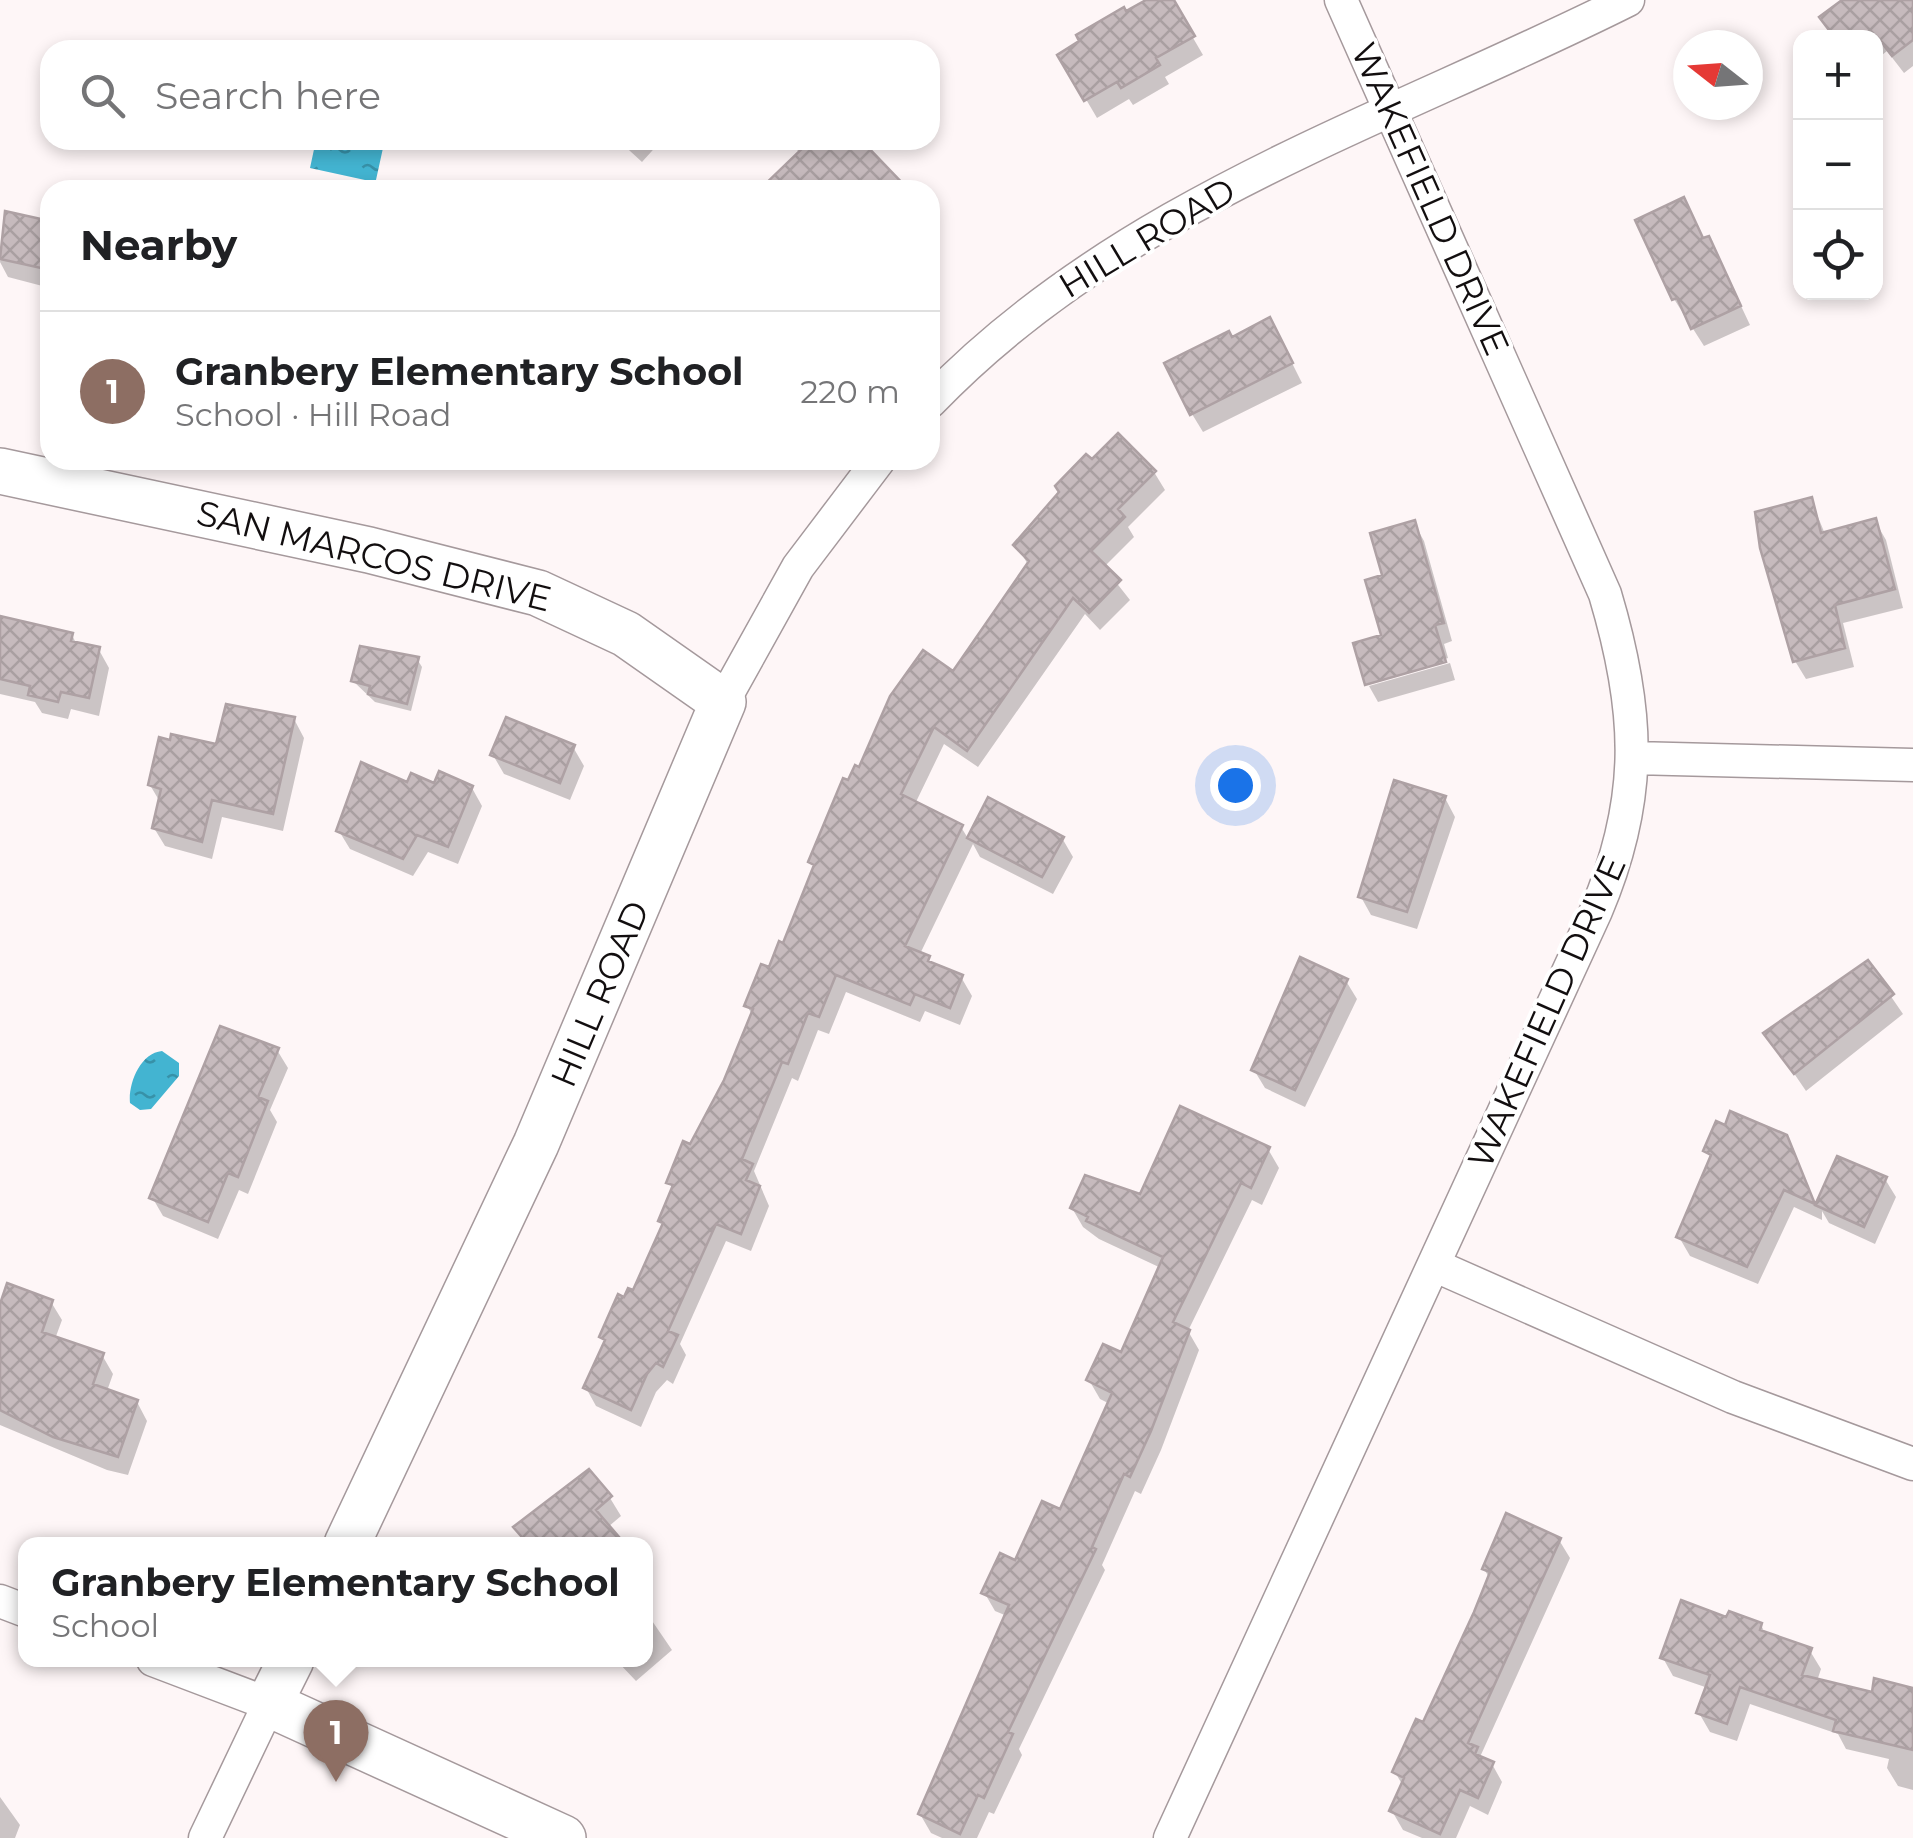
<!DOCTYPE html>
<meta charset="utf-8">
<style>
:root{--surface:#fff;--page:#f2f2f2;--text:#202124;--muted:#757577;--line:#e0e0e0;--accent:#ea580c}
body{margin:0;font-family:Montserrat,sans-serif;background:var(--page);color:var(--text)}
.controls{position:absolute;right:30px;top:30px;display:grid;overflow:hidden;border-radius:20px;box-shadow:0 5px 15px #0003}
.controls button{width:90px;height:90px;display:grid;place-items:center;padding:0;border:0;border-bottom:2px solid var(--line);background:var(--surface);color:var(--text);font:50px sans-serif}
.compass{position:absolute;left:1673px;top:30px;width:90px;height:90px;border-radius:50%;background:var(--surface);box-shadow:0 5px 15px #0003;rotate:287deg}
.you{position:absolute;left:1235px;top:785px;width:35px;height:35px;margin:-25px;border:8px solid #fff;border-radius:50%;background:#1a73e8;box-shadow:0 0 0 15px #1a73e833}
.badge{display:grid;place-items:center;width:65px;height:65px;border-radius:50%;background:var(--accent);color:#fff;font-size:32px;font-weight:700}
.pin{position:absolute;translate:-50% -82px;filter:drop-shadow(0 2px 5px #0008)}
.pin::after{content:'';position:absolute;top:52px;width:35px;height:30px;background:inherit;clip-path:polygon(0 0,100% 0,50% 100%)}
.popup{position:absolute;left:18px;top:1537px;width:635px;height:130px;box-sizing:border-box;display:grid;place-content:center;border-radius:20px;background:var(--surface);filter:drop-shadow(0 2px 8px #0005);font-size:32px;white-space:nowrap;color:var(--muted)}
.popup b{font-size:38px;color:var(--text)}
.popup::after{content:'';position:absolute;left:50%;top:100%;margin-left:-20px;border:20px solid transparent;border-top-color:var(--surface)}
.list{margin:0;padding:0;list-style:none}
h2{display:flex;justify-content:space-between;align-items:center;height:130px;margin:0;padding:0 40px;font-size:42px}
h2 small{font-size:32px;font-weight:400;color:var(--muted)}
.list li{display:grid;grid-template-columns:65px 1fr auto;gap:30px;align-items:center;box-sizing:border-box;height:160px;padding:0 40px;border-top:2px solid var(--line)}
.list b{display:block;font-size:38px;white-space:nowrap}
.list p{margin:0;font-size:32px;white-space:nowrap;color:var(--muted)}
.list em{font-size:32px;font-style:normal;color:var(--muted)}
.icon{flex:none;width:55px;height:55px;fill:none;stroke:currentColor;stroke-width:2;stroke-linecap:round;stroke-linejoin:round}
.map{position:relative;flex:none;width:1913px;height:1838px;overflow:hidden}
.search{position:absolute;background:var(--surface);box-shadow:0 5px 15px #0003;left:40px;top:40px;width:900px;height:110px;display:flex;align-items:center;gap:25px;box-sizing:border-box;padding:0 35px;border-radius:30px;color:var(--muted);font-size:38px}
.panel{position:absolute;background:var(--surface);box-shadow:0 5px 15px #0003;left:40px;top:180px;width:900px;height:290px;border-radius:30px}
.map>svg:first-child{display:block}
</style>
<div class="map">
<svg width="1913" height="1838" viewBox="0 0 1913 1838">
<defs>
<pattern id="water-ripples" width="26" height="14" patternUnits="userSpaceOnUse" patternTransform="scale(2.5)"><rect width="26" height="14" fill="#43b4d1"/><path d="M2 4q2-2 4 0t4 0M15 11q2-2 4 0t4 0" fill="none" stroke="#3791a8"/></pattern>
<pattern id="building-cross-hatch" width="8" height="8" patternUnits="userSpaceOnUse" patternTransform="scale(2.5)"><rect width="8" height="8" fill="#c6babd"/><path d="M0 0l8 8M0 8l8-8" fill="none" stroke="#a99fa1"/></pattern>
</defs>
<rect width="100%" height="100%" fill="#fef6f7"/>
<path fill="url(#water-ripples)" d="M316,140H347L383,148L374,189L366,190L365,180L310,168Z
M162,1051L179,1063V1076L151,1109L140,1110L130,1103C128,1084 140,1053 162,1051Z"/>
<path fill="#0003" d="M1149,0H1171L1203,55L1165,77L1169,84L1133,105L1129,99L1097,118L1060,55Z
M1847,0H1913V66L1904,73L1887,51L1876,60V38H1834L1823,18Z
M797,40L807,50H786Z
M618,140H661V141L642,162Z
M790,140H854L903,190H763L800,154Z
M50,209V288L8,277L0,262L6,214L47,222Z
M1704,241L1718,257L1750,325L1704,346L1674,299Z
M1280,339L1302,383L1203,432L1192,414L1231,340Z
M1092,463L1154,472L1165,490L1128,527L1134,537L1104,567L1130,600L1100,630L1085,614L978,767L944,744L915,804L961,827L969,840L989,801L1062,838L1073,857L1053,894L980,857L973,844L920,954L933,966L961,977L972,996L960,1025L925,1011L920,1022L846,992L829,1034L818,1030L798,1081L792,1078L754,1171L769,1206L751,1251L726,1241L680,1344L686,1355L673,1384L667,1380L656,1392L641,1427L596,1406L586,1388L606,1344L601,1337L634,1293L664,1226L661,1220L673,1190L669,1182L726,1081L753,1016L747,1006L785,946L815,870L811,862L849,783L953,674L1029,566L1016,545Z
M1811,500L1825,534L1875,521L1886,540L1903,608L1843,623L1854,667L1806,679L1795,661Z
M1414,523L1424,541L1452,641L1444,644L1448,658L1368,685L1356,644L1384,636Z
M0,619L72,635L77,645L99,650L109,668L99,716L71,709L68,719L42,713L35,702L0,694Z
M382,649L417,659L422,667L411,711L375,702L353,681Z
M1450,663L1455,680L1378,702L1369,686Z
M294,719L304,738L283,831L222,817L212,859L165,846L154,828L160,802L150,785L172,743L218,747Z
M573,747L584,766L570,800L504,774L493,755Z
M409,785L472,788L482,806L458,864L428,852L413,876L350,849L339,831Z
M1445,798L1455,817L1417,929L1371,915L1361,897Z
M1868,963L1903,1014L1806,1091L1767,1034Z
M1346,981L1357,999L1305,1107L1265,1088L1254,1070Z
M277,1050L288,1068L270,1110L277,1122L248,1194L239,1190L218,1239L163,1216L152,1197Z
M1785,1137L1817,1207L1838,1159L1885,1179L1896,1197L1875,1244L1829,1223L1822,1211V1220L1794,1207L1758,1284L1690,1256L1679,1237L1712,1160L1706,1151Z
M1268,1149L1279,1168L1262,1205L1252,1200L1188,1331L1199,1350L1161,1450L1141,1494L1135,1491L1102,1565L1105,1570L1019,1749L1022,1755L994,1814L989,1812L977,1838H942L931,1833L920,1814L1007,1616L995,1611L984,1592L1061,1512L1110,1404L1100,1399L1089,1380L1122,1355L1161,1268L1099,1239L1083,1227L1072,1208L1141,1197Z
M51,1302L62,1320L55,1339L102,1355L113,1374L107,1391L137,1402L147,1421L128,1475L107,1470L0,1425V1311Z
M610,1498L621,1516L608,1527L622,1544H526L516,1528Z
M1559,1540L1570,1558L1480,1757L1492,1764L1502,1782L1488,1815L1470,1806L1456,1838H1422L1403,1830L1392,1811L1403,1786L1395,1772L1425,1725L1490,1579L1484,1569Z
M646,1612L672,1650L636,1681L616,1660H646Z
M1728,1620L1761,1625L1766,1635L1810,1651L1821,1669L1817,1681L1873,1695L1913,1690V1790L1898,1786L1887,1768L1889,1759L1846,1749L1838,1734L1750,1704L1737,1741L1710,1732L1699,1713L1708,1688L1673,1676L1663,1658Z
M0,1797L20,1825L15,1838H0Z"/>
<path fill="url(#building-cross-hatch)" stroke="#aea1a4" stroke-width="2.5" d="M1146,0H1174L1195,36L1156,58L1160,65L1121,88L1117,82L1084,101L1057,55L1079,41L1076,35L1124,7L1126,11Z
M1842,0H1913V40L1892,56L1878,38H1835L1819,17Z
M811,140H861L909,190H759Z
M1684,197L1703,238L1709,236L1741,306L1691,329L1677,298L1672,300L1635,220Z
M5,211L50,221V270L0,259Z
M1270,317L1293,363L1190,415L1164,363L1229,331L1232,337Z
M1118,433L1156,471L1118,509L1125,517L1091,551L1121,580L1089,613L1073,598L967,751L934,727L901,794L963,825L905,946L930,956L928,961L963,975L950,1008L915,994L910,1005L836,975L819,1017L808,1013L788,1064L782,1062L742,1159L753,1164L746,1180L760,1186L741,1234L716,1224L668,1331L678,1335L663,1367L656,1363L647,1374L631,1410L583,1388L605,1340L599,1337L618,1294L624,1297L628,1288L633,1290L663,1223L658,1221L673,1185L666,1183L683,1141L690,1144L724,1080L753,1009L744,1006L761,964L769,967L779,941L783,943L814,865L808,862L843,778L848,780L855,765L859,767L890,696L923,650L953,671L1029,561L1013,545L1059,492L1055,486L1086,454L1092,459Z
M1812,497L1821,533L1876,518L1895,589L1835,605L1845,648L1793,662L1760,548L1755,512Z
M1415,520L1444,623L1435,625L1446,662L1365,685L1353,643L1381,635L1365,580L1382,575L1370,533Z
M0,616L73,633L71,641L100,647L89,698L61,692L58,702L28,695L30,686L0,679Z
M360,646L419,657L407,704L368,694L370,686L351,681Z
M226,704L295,717L273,814L212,800L202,842L152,828L161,789L148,785L159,737L170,740L171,734L216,744Z
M506,717L575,745L560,783L490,755Z
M361,762L407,782L411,773L434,783L439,771L473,786L448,847L417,835L403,859L336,831Z
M1394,780L1446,796L1407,912L1358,897Z
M988,797L1064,837L1042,877L967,838Z
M1300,957L1348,979L1295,1090L1251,1070Z
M1868,960L1894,994L1794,1074L1763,1033Z
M220,1026L279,1048L258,1097L268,1101L238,1177L228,1173L208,1222L149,1198Z
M1180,1106L1270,1147L1251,1188L1241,1183L1173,1322L1190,1330L1151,1431L1130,1477L1124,1474L1092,1547L1096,1549L1008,1732L1013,1734L984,1798L978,1795L960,1834L918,1814L1009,1605L981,1593L1000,1553L1015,1560L1042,1501L1060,1509L1112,1393L1086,1380L1103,1344L1121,1352L1163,1257L1086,1221L1088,1217L1070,1208L1085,1175L1140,1194Z
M1730,1111L1787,1135L1815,1204L1784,1190L1747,1267L1676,1237L1711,1155L1703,1151L1716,1121L1725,1125Z
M1837,1156L1887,1177L1864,1227L1815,1205Z
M7,1283L53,1300L42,1332L104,1353L93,1384L138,1400L118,1457L53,1437L0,1410V1304Z
M589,1469L612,1496L596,1510L625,1544H528L513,1527Z
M1506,1513L1561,1538L1468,1743L1478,1747L1475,1754L1494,1762L1478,1798L1460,1790L1440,1834L1389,1811L1404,1778L1392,1772L1416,1719L1423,1722L1474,1612L1490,1572L1482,1569Z
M1681,1600L1726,1617L1729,1611L1762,1623L1760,1630L1812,1648L1802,1675L1872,1692L1874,1678L1913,1688V1750L1833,1731L1836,1720L1740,1687L1727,1724L1696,1713L1710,1675L1660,1658Z"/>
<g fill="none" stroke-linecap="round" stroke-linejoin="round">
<defs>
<path id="street" d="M930,402C1121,203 1387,121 1628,0
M723,702L798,567L879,460
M1634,758L1913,765
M1436,1266L1733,1397L1913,1464
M0,1601L26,1611
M153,1660L269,1704L205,1838
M1170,1838L1596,911C1644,798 1640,711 1605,594L1341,0"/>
<path id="secondary" d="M0,471L369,550L538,593L626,634L723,702L536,1144L347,1544
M291,1660L269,1704L563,1838"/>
</defs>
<use href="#street" stroke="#a5999c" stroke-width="35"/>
<use href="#secondary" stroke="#a5999c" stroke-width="48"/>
<use href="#street" stroke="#fff" stroke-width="32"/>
<use href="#secondary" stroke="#fff" stroke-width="45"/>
</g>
<g text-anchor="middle" stroke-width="8" stroke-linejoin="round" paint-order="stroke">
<g font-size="35" fill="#120e0f" stroke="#fff">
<text transform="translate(1430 199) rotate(66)" y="12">WAKEFIELD DRIVE</text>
<text transform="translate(1147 238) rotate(-31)" y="12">HILL ROAD</text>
<text transform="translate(374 556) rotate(14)" y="12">SAN MARCOS DRIVE</text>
<text transform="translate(600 994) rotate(-67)" y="12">HILL ROAD</text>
<text transform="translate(1547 1012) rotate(-66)" y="12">WAKEFIELD DRIVE</text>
</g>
</g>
</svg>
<div class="controls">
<button>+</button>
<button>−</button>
<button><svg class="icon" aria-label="locate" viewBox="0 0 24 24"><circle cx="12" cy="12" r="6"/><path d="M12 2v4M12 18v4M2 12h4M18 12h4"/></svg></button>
</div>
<svg class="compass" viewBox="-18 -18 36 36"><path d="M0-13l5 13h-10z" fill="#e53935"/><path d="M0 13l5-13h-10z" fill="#757577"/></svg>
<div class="you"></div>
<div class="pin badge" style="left:336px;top:1782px;background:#8d6e63">1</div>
<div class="popup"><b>Granbery Elementary School</b>School</div>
<div class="search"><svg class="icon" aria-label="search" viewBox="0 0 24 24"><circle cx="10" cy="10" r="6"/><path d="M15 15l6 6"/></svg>Search here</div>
<section class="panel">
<h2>Nearby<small></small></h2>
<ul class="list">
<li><span class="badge" style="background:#8d6e63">1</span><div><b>Granbery Elementary School</b><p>School · Hill Road</p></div><em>220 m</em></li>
</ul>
</section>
</div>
